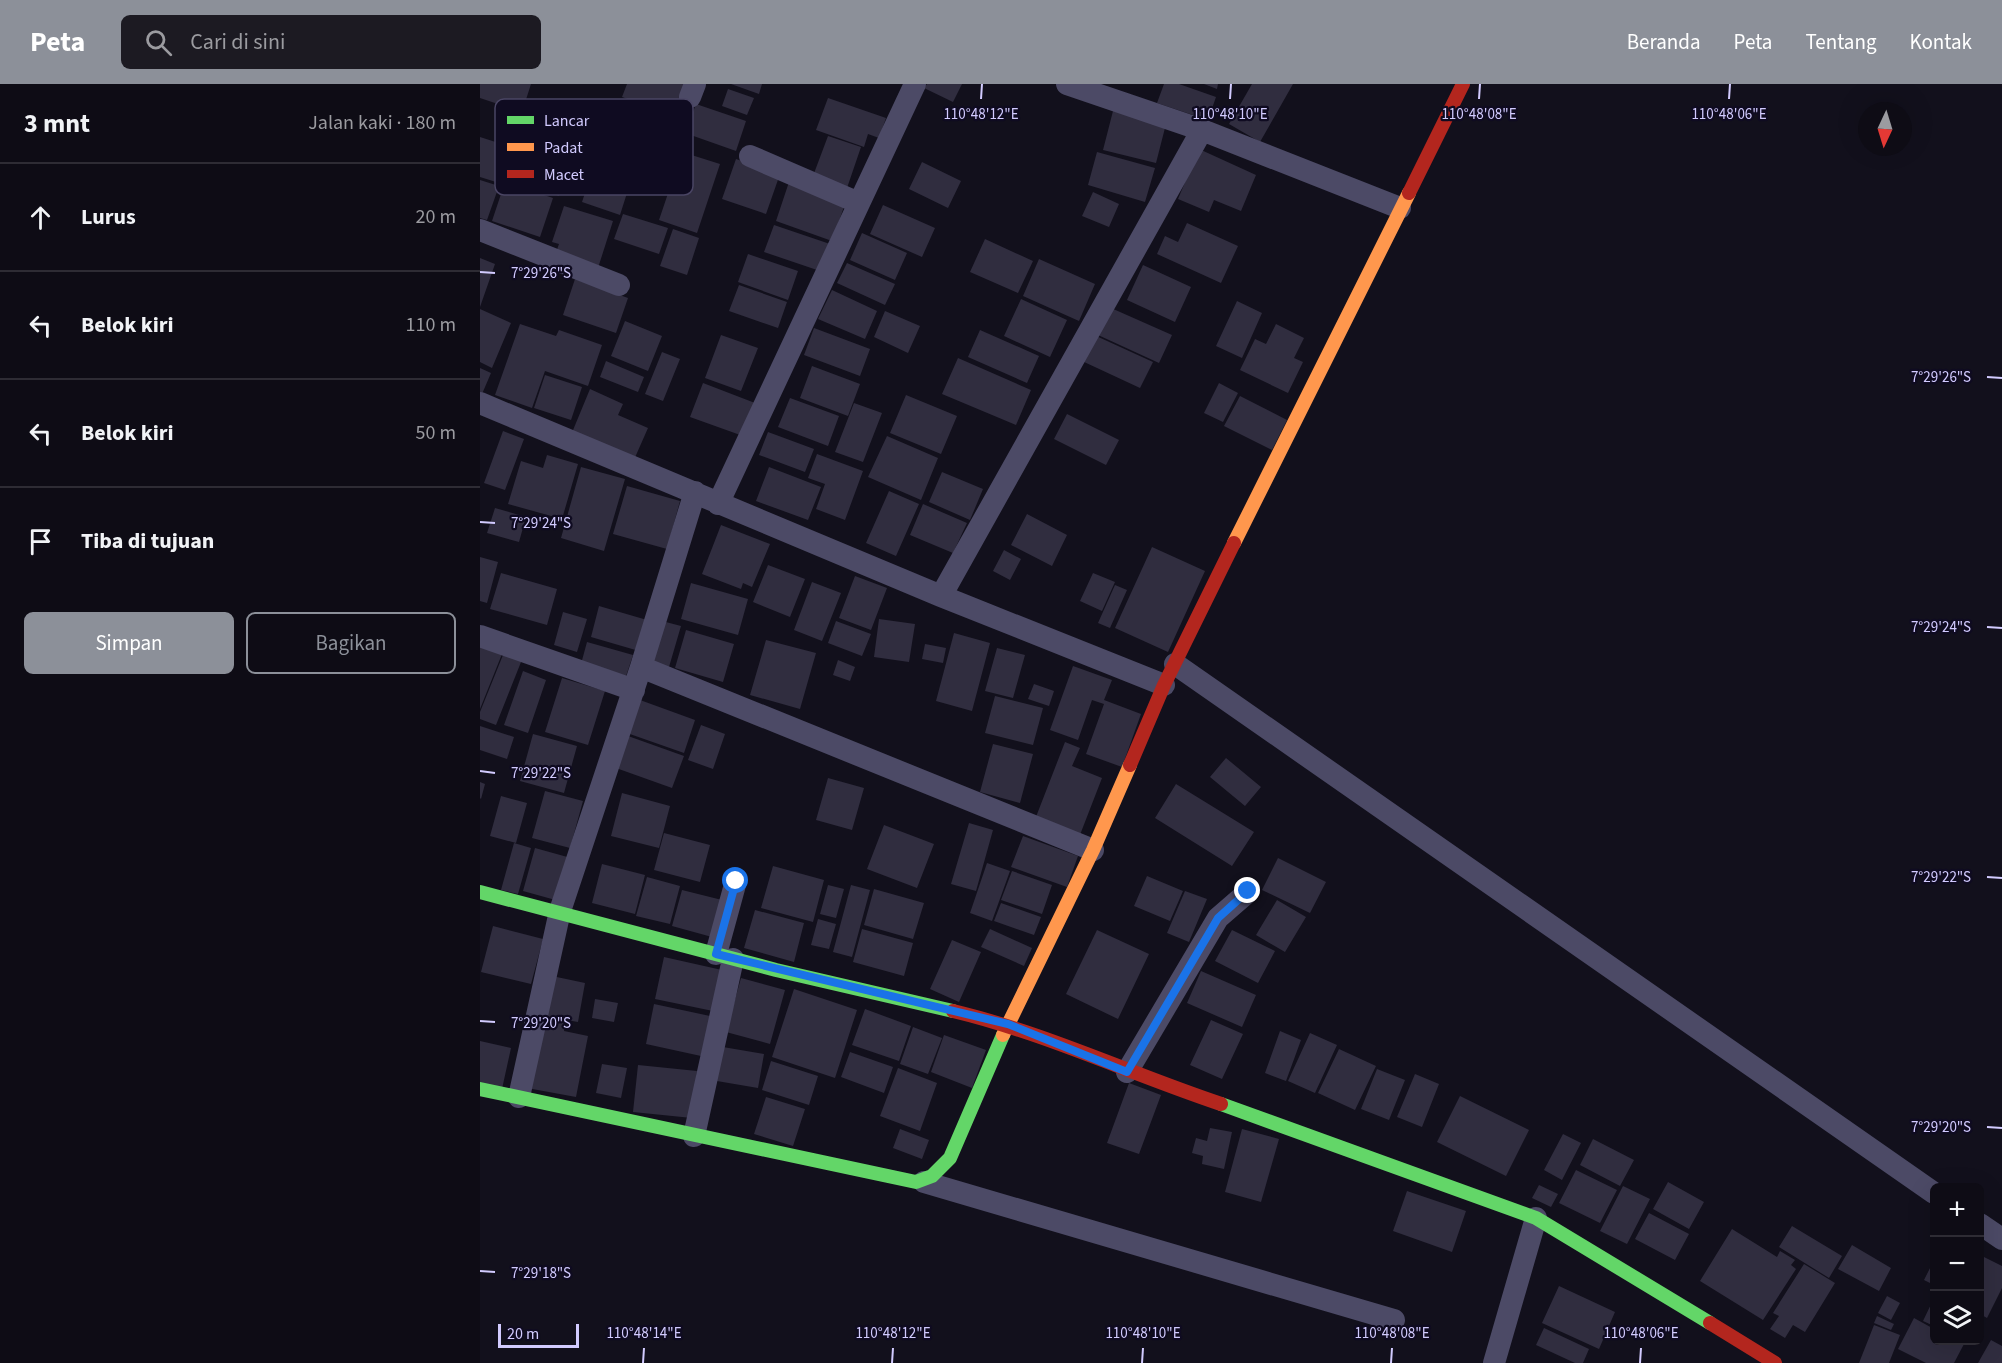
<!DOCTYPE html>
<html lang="id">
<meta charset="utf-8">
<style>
:root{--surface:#0e0c15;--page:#1c1a22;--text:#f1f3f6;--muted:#9b9ba0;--line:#2e2c34;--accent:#8c9099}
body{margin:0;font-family:"Source Sans 3",sans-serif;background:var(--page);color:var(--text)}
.controls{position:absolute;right:18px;bottom:18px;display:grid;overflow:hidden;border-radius:9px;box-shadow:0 6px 24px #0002}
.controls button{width:54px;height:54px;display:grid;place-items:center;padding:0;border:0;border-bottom:2px solid var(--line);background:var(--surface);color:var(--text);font:30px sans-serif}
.compass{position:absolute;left:1378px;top:18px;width:54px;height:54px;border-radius:50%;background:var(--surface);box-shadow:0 6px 24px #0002;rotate:184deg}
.scale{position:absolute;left:18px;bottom:15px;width:81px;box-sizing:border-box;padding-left:6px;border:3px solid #d2cbff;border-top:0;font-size:16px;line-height:21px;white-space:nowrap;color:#d2cbff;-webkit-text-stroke:4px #0f0b21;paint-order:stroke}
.stop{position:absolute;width:18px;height:18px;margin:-14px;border:4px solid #1a73e8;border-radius:50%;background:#fff}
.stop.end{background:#1a73e8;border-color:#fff;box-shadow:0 2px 6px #0008}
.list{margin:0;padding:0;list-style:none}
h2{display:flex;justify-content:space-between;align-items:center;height:78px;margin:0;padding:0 24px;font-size:26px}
h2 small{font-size:20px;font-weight:400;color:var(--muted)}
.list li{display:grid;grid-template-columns:39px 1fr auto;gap:18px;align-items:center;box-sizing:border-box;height:108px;padding:0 24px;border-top:2px solid var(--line)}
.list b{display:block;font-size:22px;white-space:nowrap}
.list em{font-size:20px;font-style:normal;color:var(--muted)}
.actions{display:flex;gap:12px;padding:18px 24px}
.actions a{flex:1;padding:14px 0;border:2px solid var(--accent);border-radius:9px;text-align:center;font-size:21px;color:var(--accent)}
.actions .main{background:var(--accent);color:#fff}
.icon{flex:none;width:33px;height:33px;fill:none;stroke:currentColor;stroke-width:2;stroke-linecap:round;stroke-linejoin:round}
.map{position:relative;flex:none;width:1522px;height:1279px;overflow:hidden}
header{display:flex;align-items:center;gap:36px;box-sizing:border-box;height:84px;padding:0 30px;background:var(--accent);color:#fff}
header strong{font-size:28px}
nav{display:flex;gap:33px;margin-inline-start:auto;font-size:21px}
.search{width:420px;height:54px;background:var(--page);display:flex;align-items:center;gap:15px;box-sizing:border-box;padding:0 21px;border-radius:9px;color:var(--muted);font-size:22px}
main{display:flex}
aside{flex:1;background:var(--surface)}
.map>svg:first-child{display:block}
</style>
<header>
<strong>Peta</strong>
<div class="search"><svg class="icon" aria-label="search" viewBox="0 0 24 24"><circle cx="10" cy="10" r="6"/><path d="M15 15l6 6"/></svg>Cari di sini</div>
<nav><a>Beranda</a><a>Peta</a><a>Tentang</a><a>Kontak</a></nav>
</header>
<main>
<aside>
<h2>3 mnt<small>Jalan kaki · 180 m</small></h2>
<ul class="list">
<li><svg class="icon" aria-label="ahead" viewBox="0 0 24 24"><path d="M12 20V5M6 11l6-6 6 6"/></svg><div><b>Lurus</b></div><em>20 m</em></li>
<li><svg class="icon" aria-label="left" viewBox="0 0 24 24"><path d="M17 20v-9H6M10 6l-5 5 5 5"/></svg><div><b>Belok kiri</b></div><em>110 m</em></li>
<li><svg class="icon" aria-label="left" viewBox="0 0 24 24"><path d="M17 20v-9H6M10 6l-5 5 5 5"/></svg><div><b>Belok kiri</b></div><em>50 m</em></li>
<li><svg class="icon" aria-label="arrive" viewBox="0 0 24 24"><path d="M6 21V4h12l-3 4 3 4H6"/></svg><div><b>Tiba di tujuan</b></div></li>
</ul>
<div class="actions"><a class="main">Simpan</a><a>Bagikan</a></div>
</aside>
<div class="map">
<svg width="1522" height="1279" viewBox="0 0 1522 1279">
<rect width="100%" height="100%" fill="#12101c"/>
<path fill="#302d3f" d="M0,0H51L42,28L0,14Z
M147,0H207L195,32L142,13Z
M251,0H282L279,10Z
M447,0H482L473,18L444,4Z
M684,0H699L736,13L728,36L677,19Z
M724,0H738L737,5Z
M772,0H813L780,58L749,40Z
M248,5L274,14L267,31L242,22Z
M348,14L406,34L399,54L388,50L384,63L336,46Z
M216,20L266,37L256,67L205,49Z
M633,27L686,40L676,79L623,66Z
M348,52L381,63L367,104L333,92Z
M0,53L28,62L16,98L0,93Z
M719,65L776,91L761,127L734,116L729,128L698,115Z
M37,66L88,83L79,112L27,94Z
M202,68L240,80L217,149L179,136Z
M617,68L675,84L665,118L608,101Z
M256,75L300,90L286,130L242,115Z
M442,78L481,97L468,124L429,105Z
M0,96L19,102L7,136L0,134Z
M109,97L147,109L140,131L102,118Z
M25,98L73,114L60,153L12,137Z
M309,98L366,117L352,157L296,137Z
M613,108L639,120L629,143L602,132Z
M403,121L455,144L442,173L390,150Z
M84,122L133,137L118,184L75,171L79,160L72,158Z
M143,130L188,144L179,170L134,155Z
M707,139L758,162L741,199L677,170L685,152L698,158Z
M294,141L350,160L340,187L284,168Z
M193,145L219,154L207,191L180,182Z
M382,149L427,169L415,196L370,176Z
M505,155L553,177L538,209L490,188Z
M268,170L318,187L308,216L258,198Z
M0,174L15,180L0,223Z
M559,175L615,200L599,237L543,212Z
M367,179L415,200L405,221L357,199Z
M663,181L711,203L695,238L647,216Z
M95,195L148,214L136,249L83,231Z
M259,201L307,218L298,244L249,227Z
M352,206L397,227L385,255L338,235Z
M541,215L587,236L570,273L524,252Z
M757,217L782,229L762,274L736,262Z
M631,224L692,251L679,279L618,251Z
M0,225L31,239L12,284L0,278Z
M405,227L440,242L428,269L394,253Z
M145,237L182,252L168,287L131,272Z
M40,240L76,252L79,246L122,261L108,302L65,287L52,324L15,311Z
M796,240L824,254L814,274L823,278L808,309L760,286L775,255L786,260Z
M334,244L390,265L380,292L324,271Z
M500,246L559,272L547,299L488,273Z
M241,251L278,264L261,307L225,294Z
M614,251L673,278L660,304L602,277Z
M182,268L200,275L183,317L165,310Z
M478,274L551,306L536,341L462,310Z
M126,277L164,293L158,308L120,293Z
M332,282L380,300L368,332L320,314Z
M0,284L11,289L2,310L0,309Z
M65,291L102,303L91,336L54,324Z
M223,299L275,319L263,352L210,333Z
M739,299L758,309L743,338L724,329Z
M110,305L143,320L138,331L168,344L153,378L91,351Z
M426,311L477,332L461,370L410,349Z
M760,312L807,336L792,366L744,342Z
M310,314L359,332L348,362L298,343Z
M374,319L402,329L383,378L355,368Z
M587,330L639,356L626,381L574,355Z
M23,347L44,355L25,406L4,399Z
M288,348L334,365L325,388L279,371Z
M407,352L458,374L441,416L388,393Z
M337,370L383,387L365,436L336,425L345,400L328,394Z
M67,371L98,380L82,435L28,420L41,377L63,384Z
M101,383L145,395L124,467L81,454Z
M289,383L341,403L328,436L276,417Z
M462,388L503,405L490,436L449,418Z
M147,402L200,417L187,465L133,450Z
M409,407L439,420L416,472L386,459Z
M443,420L487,439L473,469L430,451Z
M15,424L46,433L39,458L7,449Z
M547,430L587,451L572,482L531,461Z
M241,441L290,460L272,503L263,499L261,505L222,490Z
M672,463L725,487L688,568L635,544Z
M524,466L541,475L530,496L513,487Z
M0,473L18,478L7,519L0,517Z
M288,481L325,495L310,533L273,518Z
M21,489L77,505L67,541L10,525Z
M613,489L635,498L622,527L600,517Z
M375,492L407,504L391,546L359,534Z
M332,498L361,509L342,557L314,546Z
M211,499L268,515L258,551L201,535Z
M635,501L647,506L630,544L618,539Z
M119,522L167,536L159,567L111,553Z
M83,528L107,535L97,568L74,561Z
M399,535L435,540L429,578L394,573Z
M182,537L201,542L189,583L170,578Z
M356,537L391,550L382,572L348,559Z
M206,546L254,560L243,598L195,584Z
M474,549L510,559L492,627L456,617Z
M0,556L24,565L0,625Z
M286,556L336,569L320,625L270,611Z
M107,558L153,571L146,592L101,580Z
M445,560L466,564L463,579L442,575Z
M517,564L545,571L533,614L505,607Z
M25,566L43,573L16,641L0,635V628Z
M358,576L375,583L370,597L353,591Z
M593,582L632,596L624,616L661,630L642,683L606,670L624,620L612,616L598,656L570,646Z
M43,587L66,596L48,649L24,641Z
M82,594L125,607L108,661L65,648Z
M554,600L574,607L569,622L548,615Z
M515,612L563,624L553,661L505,649Z
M160,616L215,636L204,669L147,649Z
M221,641L245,650L233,685L208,676Z
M0,642L34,653L27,675L0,666Z
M53,650L97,662L84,709L40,697Z
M148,652L204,672L192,704L136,684Z
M585,658L600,664L592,682L622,694L598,756L554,738Z
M513,660L553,670L540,719L500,708Z
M746,674L781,703L765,722L730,693Z
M348,694L384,704L372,746L336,736Z
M0,698L5,700L1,715L0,714Z
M696,700L774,748L752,782L675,734Z
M65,707L103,717L90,764L52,754Z
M142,709L190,722L179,764L131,752Z
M21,712L47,719L36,759L10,752Z
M489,739L513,746L496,807L471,800Z
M404,741L454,760L437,804L387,785Z
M184,749L230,761L220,798L174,786Z
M543,752L598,772L587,803L531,783Z
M34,759L51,764L38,810L21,806Z
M55,764L91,774L79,817L43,807Z
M798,774L846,798L830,829L782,806Z
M507,779L530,787L512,837L490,829Z
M122,780L165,791L155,830L112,819Z
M293,782L344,796L333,838L281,824Z
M532,787L572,801L562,830L521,816Z
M667,792L703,807L690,837L654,822Z
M167,793L200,802L190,840L156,832Z
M348,801L364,805L356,834L340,830Z
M371,801L390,806L372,873L353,868Z
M394,805L444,819L433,855L384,841Z
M202,806L242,816L232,853L192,842Z
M705,807L727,815L709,858L687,849Z
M797,816L826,833L805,868L776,851Z
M521,819L561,833L554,851L514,837Z
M275,826L324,839L314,878L264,864Z
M338,835L356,840L349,865L331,861Z
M13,842L63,855L51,900L1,888Z
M382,845L433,859L424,892L373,878Z
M510,845L552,864L544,882L501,863Z
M617,846L669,870L638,935L586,910Z
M752,846L795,867L778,899L735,877Z
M472,856L501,868L479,918L450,905Z
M184,873L242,886L233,927L175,915Z
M721,887L776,911L762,943L707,919Z
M72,892L105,899L98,938L64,932Z
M261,894L305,906L290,960L246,948Z
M314,905L377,926L355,994L292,973Z
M115,915L138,919L134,938L112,934Z
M174,920L230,932L221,972L166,960Z
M385,925L431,942L419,977L372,961Z
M60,934L85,939L84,947L108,952L96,1013L47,1004Z
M731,936L763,950L742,995L710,981Z
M433,943L462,954L448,990L420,980Z
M800,947L821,956L806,997L785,989Z
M830,949L857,961L835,1009L808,997Z
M464,951L506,966L492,1004L451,988Z
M0,957L31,964L22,1005L0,1000Z
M237,962L284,970L278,1004L231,996Z
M859,965L896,982L875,1026L838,1009Z
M370,968L413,983L404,1009L361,993Z
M291,977L338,992L329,1021L282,1006Z
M122,980L147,984L141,1014L116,1009Z
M158,981L217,987L212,1034L153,1028Z
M418,984L457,999L440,1047L400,1032Z
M897,985L925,996L909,1036L881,1025Z
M935,990L959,1000L942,1043L917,1033Z
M649,999L681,1011L659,1070L627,1059Z
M980,1012L1049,1046L1026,1092L957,1058Z
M286,1013L325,1025L313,1062L274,1050Z
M730,1044L752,1048L744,1085L722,1080L723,1072L712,1069L716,1054L727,1057Z
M420,1045L449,1056L442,1075L413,1064Z
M762,1045L799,1055L781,1118L745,1108Z
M1083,1050L1101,1059L1082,1096L1064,1086Z
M1113,1055L1154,1076L1140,1102L1100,1081Z
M1096,1086L1137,1106L1120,1139L1079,1119Z
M1188,1098L1224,1118L1209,1145L1173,1125Z
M1059,1101L1078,1110L1071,1123L1052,1114Z
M1143,1102L1170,1115L1147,1160L1120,1147Z
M927,1107L986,1127L972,1168L913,1147Z
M1169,1129L1209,1150L1195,1176L1155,1155Z
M1312,1142L1362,1172L1349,1194L1299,1163Z
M1252,1145L1297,1173L1300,1167L1315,1176L1311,1181L1316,1185L1283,1236L1220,1197Z
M1372,1161L1411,1184L1399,1207L1358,1185Z
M1500,1171L1522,1182V1204L1507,1234L1500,1230Z
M1454,1176V1201L1444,1196Z
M1324,1180L1355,1199L1325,1248L1313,1241L1305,1254L1290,1245L1299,1232L1293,1229Z
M1079,1202L1135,1228L1119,1265L1062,1239Z
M1407,1212L1420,1219L1411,1236L1398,1229Z
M1454,1214V1242L1443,1237Z
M1397,1232L1414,1240L1411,1246L1394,1239Z
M1434,1234L1454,1245V1256H1478L1484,1260L1474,1279H1446L1418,1265Z
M1394,1241L1420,1251L1409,1279H1379Z
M1064,1244L1109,1265L1103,1279H1095L1056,1261Z
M1511,1256L1522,1262V1279H1498Z"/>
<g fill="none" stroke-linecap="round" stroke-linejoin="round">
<path stroke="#4c4a66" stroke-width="22" d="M587,0L722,46L920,124
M210,13L215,0
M270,72L379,119
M0,146L139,201
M0,319L461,512L684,601
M238,420L435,0
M461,512L722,46
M0,552L154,606
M695,580L1454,1109
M161,583L613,766
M236,870L256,797
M647,988L738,834L768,808
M39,1013L80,827L161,583L215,408
M214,1052L253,875
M444,1098L914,1236
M1500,1140L1522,1155
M1014,1279L1056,1134"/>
<path stroke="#63d668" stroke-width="14" d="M0,808L296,886L473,927
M0,1005L436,1098L452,1092L470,1074L523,951
M741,1020L1056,1134L1230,1239"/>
<path stroke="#ff974d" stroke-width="14" d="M754,459L929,109
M523,951L613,766L650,681"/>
<path stroke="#b3261e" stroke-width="14" d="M929,109L983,0
M650,681L684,601L754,459
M473,927C565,949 651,990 741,1020
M1230,1239L1295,1279"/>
</g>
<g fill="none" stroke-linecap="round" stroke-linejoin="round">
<path stroke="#1a73e8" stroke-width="8" d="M256,797L236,870L528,940L647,988L738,834L768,807"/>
</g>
<path fill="none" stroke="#d2cbff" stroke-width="2" d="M501,15L502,0M750,15L751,0M999,15L1000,0M1249,15L1250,0M0,188L15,189M1507,293L1522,294M0,438L15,439M1507,543L1522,544M0,687L15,689M1507,793L1522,794M0,937L15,938M1507,1043L1522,1044M0,1187L15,1188M163,1279L164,1264M412,1279L413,1264M662,1279L663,1264M911,1279L912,1264M1160,1279L1161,1264"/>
<rect x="15" y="15" width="198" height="96" rx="9" fill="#0f0b21" stroke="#4a4564" stroke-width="1.5"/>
<rect x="27" y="32" width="27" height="8" fill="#63d668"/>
<rect x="27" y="59" width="27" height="8" fill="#ff974d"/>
<rect x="27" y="86" width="27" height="8" fill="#b3261e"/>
<g font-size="16" fill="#d2cbff">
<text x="64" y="42">Lancar</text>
<text x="64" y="69">Padat</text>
<text x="64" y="96">Macet</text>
</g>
<g font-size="15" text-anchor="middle" fill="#d2cbff" stroke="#0f0b21" stroke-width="4.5" stroke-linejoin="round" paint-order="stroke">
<text x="501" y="35">110°48'12"E</text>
<text x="750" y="35">110°48'10"E</text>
<text x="999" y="35">110°48'08"E</text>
<text x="1249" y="35">110°48'06"E</text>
<text x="61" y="194">7°29'26"S</text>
<text x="1461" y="298">7°29'26"S</text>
<text x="61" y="444">7°29'24"S</text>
<text x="1461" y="548">7°29'24"S</text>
<text x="61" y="694">7°29'22"S</text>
<text x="1461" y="798">7°29'22"S</text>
<text x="61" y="944">7°29'20"S</text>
<text x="1461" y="1048">7°29'20"S</text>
<text x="61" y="1194">7°29'18"S</text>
<text x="164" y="1254">110°48'14"E</text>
<text x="413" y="1254">110°48'12"E</text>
<text x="663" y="1254">110°48'10"E</text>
<text x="912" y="1254">110°48'08"E</text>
<text x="1161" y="1254">110°48'06"E</text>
</g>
</svg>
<div class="controls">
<button>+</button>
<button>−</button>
<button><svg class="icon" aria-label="layers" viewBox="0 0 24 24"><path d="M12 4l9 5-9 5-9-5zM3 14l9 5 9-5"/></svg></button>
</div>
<svg class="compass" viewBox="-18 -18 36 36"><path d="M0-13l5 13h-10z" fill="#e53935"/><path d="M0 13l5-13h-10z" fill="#9b9ba0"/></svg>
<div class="scale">20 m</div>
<div class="stop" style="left:256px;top:797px"></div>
<div class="stop end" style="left:768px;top:807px"></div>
</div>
</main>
